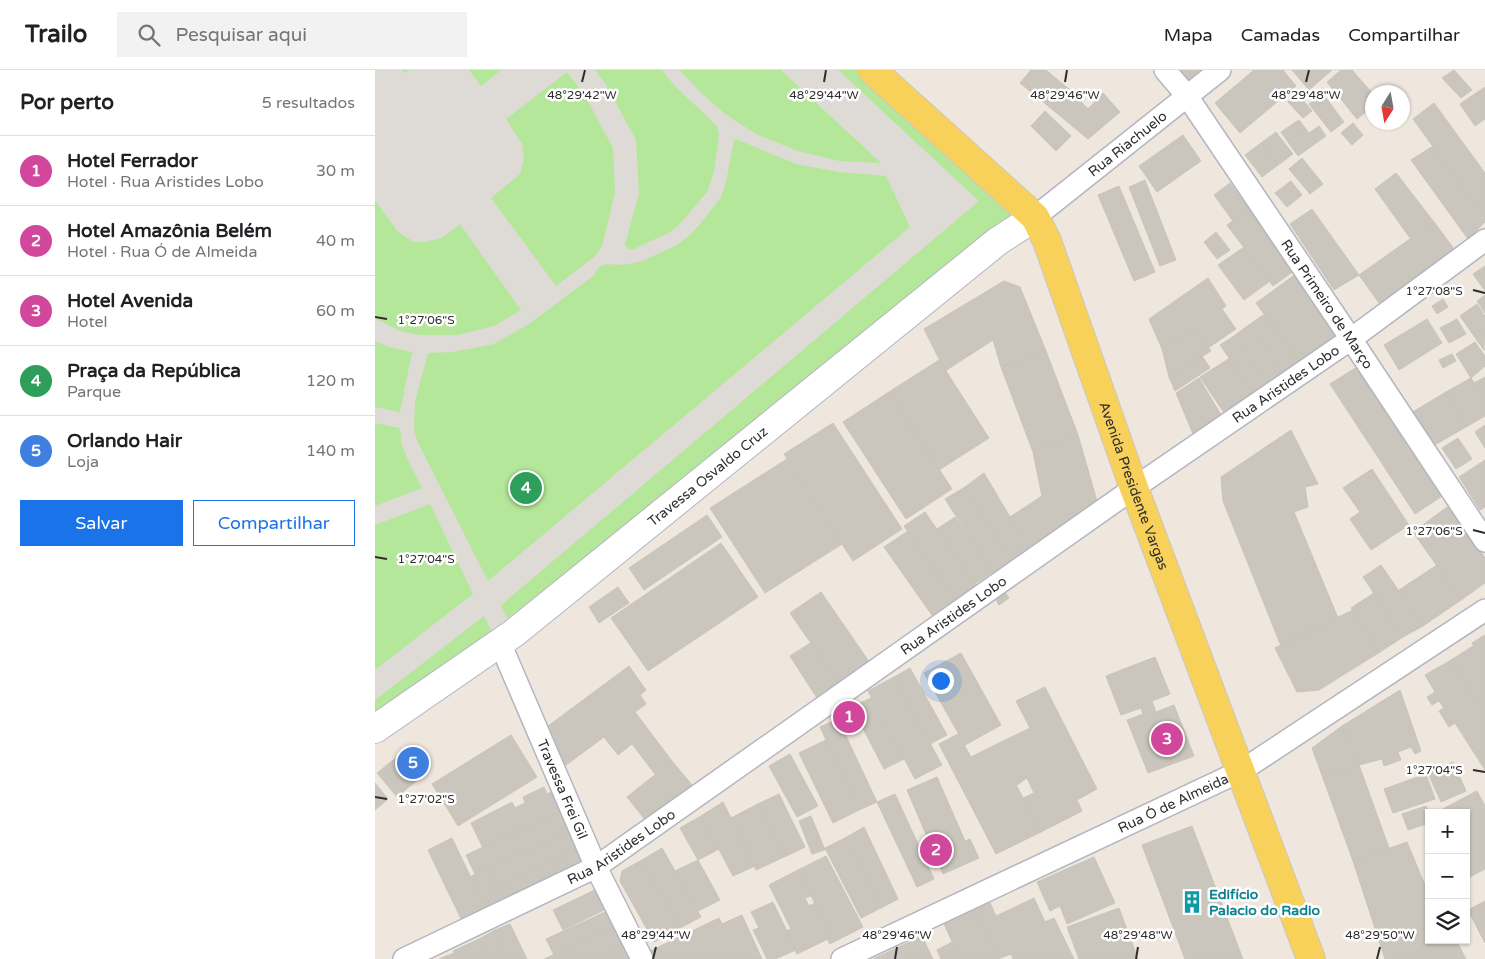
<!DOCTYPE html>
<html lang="pt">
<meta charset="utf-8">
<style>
:root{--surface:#fff;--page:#f2f2f2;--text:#202124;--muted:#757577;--line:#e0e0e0;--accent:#1a73e8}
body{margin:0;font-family:"Varela Round",sans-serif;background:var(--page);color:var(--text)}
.controls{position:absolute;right:15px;bottom:15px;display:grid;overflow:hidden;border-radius:0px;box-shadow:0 1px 4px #0004}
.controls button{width:45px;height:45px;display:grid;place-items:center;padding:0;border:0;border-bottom:1px solid var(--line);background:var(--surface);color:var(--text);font:25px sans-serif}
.compass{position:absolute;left:990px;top:15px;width:45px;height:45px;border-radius:50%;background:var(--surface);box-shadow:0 1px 4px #0004;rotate:191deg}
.you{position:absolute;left:565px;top:610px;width:18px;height:18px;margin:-12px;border:4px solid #fff;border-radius:50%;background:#1a73e8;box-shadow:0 0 0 8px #1a73e833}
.badge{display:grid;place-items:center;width:32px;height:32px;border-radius:50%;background:var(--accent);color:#fff;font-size:16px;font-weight:700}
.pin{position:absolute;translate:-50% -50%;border:2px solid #fff;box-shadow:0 1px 5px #0006}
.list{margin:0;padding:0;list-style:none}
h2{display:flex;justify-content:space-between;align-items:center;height:65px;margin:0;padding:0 20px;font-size:21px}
h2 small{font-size:16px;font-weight:400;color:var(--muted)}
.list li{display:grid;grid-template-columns:32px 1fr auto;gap:15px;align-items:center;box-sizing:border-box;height:70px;padding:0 20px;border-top:1px solid var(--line)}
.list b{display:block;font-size:19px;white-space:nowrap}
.list p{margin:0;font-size:16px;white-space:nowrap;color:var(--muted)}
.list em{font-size:16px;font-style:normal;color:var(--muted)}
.actions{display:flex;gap:10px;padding:15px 20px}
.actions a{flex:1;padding:11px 0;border:1px solid var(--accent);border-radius:0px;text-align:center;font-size:18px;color:var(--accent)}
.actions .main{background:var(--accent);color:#fff}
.icon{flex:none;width:28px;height:28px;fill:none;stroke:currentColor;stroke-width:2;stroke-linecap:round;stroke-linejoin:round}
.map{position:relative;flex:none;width:1110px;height:889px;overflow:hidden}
header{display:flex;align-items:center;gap:30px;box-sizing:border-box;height:70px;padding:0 25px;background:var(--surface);border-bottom:1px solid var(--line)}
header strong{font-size:24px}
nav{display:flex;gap:28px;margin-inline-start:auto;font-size:18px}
.search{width:350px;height:45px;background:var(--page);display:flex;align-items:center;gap:12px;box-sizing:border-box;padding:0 18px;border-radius:0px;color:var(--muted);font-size:19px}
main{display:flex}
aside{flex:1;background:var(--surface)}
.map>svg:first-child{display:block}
</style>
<header>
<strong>Trailo</strong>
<div class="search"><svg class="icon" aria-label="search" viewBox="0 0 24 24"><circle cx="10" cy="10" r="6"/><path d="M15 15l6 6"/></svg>Pesquisar aqui</div>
<nav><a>Mapa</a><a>Camadas</a><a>Compartilhar</a></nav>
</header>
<main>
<aside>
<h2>Por perto<small>5 resultados</small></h2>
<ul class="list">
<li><span class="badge" style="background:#d1479c">1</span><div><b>Hotel Ferrador</b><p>Hotel · Rua Aristides Lobo</p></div><em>30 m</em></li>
<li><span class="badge" style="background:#d1479c">2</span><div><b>Hotel Amazônia Belém</b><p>Hotel · Rua Ó de Almeida</p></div><em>40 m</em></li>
<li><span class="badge" style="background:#d1479c">3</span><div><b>Hotel Avenida</b><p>Hotel</p></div><em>60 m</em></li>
<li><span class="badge" style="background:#2e9e5b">4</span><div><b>Praça da República</b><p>Parque</p></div><em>120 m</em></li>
<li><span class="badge" style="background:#3f7fe0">5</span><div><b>Orlando Hair</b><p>Loja</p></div><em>140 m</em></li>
</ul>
<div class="actions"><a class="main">Salvar</a><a>Compartilhar</a></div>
</aside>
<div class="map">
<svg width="1110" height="889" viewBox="0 0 1110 889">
<rect width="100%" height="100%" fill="#efe7de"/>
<path fill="#b4e799" d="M0,0H497L660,147L605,186L0,650Z"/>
<path fill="#dedbd6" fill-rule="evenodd" d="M0,0H27L30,3L34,0H94L106,16L126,0H220L230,13L261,70L264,124L250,174L253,179H259L276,171L294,163L304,155L332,122L339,102L344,66L342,56L299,15L287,0H305L322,19L350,44L381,64L423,81L465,91L506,93L406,0H463L604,131L126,535L139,563L123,574L109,546L0,630V600L98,524L55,434L0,455V436L47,418L32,388L27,375L25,358L0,353V337L25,342L37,282L17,278L0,271V248L25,261L45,265H83L119,256L146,240L85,154L67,168L49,172H39L23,162L0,130ZM192,2L210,26L238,78L240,122L227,177L219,187L181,216L116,128L145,104L149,89L147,74L131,49ZM361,69L421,94L464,102L511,106L535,157L113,511L42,371L39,359L40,332L53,283L77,282L119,274L154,254L218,206L225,196L232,194L245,195L265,192L302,175L315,165L326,153L346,127L351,112L359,70Z"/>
<path fill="#cac6bd" stroke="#cac4b8" d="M656,0H671L695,20L678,40L645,13Z
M806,0H832L817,13Z
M879,0H908L921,16L865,63L840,33Z
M917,0H957L934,20Z
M966,0H977L998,24V36L982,49L952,12Z
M1079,0L1097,20L1086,28L1067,8Z
M1110,17V49L1100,56L1085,34Z
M695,20L713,39L728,23L745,42L713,69L678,40Z
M923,24L937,41L928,48L913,32Z
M948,24L969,52L956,62L934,34Z
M1059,33L1110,103V148L1038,49Z
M670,41L696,66L681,81L656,56Z
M924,50L931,59L913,72L906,62Z
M978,53L988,65L977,75L966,63Z
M944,56L951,66L941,73L934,63Z
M931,59L941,73L923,86L913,72Z
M901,62L918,84L903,95L886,73Z
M808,65L826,91L782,122L764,96Z
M886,73L903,95L887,107L870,85Z
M1058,76L1110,148V152L1093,169L1036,90Z
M927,88L948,114L935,124L914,99Z
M1021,103L1059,152L1035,168L1000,119Z
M770,110L801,190L785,196L754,117Z
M916,111L927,125L912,137L900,123Z
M855,113L874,139L858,151L839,125Z
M744,116L780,202L759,211L723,125Z
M878,136L924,197L898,216L852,155Z
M937,139L984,205L959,220L915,154Z
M1059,152L1079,179L1004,233L984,205Z
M841,162L855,180L842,189L829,172Z
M869,177L895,211L869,230L843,195Z
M1110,196V221L1098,204Z
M921,204L961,259L958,270L926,294L881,233Z
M833,208L851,236L847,239L861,259L833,278L820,257L787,279L774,249Z
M629,211L645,217L671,281L626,297L618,270L570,301L549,259Z
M1110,225V243L1102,231Z
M1068,229L1073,237L1062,244L1057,236Z
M1102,234L1110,246L1109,280L1085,246Z
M890,244L926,294L910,305L875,254Z
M1052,249L1067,273L1024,300L1009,275Z
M1082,249L1091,264L1074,273L1065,258Z
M875,254L910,305L894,316L859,266Z
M820,257L836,281L794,307L787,279Z
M859,266L894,316L880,325L845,275Z
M1100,272L1110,286V296L1096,308L1081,284Z
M671,281L703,365L658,382L626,297Z
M1077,284L1081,291L1068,298L1064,290Z
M827,286L835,298L800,321L794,307Z
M855,288L882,328L852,347L825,307Z
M564,290L614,368L564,400L514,322Z
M982,297L1067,426L1040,444L955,314Z
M1110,307V332L1099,313Z
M824,308L849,350L828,366L818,364L801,323Z
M1096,308L1110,332V346L1091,357L1071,322Z
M514,322L577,419L531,449L468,352Z
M1071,322L1091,357L1056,377L1036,343Z
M458,353L527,459L478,491L409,384Z
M1110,355V378L1100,362Z
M916,360L943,414L930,417L933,437L919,442L963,548L906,576L848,431L846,407Z
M703,365L724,438L657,484L635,447L667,426L658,382Z
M1083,368L1097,389L1081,399L1067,378Z
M412,389L467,474L390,523L335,438Z
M1110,390V437L1105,440L1084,407Z
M997,399L1034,455L996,480L975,449L985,442L968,418Z
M609,403L657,484L640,496L590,417Z
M590,417L640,496L621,508L570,429Z
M1075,435L1110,488V513L1086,530L1038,462Z
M550,442L603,519L582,533L529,456Z
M332,445L347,467L269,520L254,498Z
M580,447L618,502L600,514L562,459Z
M533,461L582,533L559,548L509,477Z
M346,473L383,527L273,601L236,548Z
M1006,495L1048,556L1028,567L988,507Z
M1062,495L1086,530L1048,556L1024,520Z
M243,517L254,533L224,553L214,537Z
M628,519L634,528L624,535L618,525Z
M446,522L495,593L464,614L415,543Z
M999,523L1028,567L1005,582L976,538Z
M978,540L1005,582L944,620L922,622L900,578Z
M1110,565V595L1097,573Z
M437,572L464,614L442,628L415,586Z
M1098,576L1110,595V644L1076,590Z
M586,583L626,655L590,675L549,603Z
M780,587L795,624L777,631L781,642L799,635L819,686L773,703L752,650L768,644L766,638L746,645L731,606Z
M1076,590L1110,644V700L1080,653L1074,657L1064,641L1069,638L1064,631L1057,635L1052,627L1060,622L1050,605Z
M254,596L271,620L265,625L271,634L260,642L297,691L280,704L257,674L243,685L229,667L191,695L165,662Z
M535,598L572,665L555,674L519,607Z
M519,607L567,695L540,709L493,621Z
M670,617L722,719L702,730L707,741L666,762L648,728L659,723L652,708L642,715L620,675L655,658L641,631Z
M1025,620L1046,681L1040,684L1036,677L1023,682L1026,690L1009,696L1007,689L984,695L967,656Z
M496,628L529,689L509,699L477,637Z
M463,649L502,732L484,740L445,657Z
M967,656L984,695L948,708L937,678Z
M583,664L596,687L620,675L666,762L621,784L564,674Z
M136,665L162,707L83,756L57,714Z
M451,670L484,740L458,753L424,683Z
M28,682L47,706L22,727L2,703Z
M415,684L443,736L422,747L394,696Z
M297,691L317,715L272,752L252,727Z
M1078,692L1091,721L1066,732L1053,703Z
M984,695L1014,778L978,791L948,708Z
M1051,704L1060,729L1018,743L1009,719Z
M562,707L590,771L595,769L604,788L568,804L532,720Z
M0,713L13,729L0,740Z
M169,717L172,724L178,721L188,740L108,778L96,753L137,732L140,738L150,733L148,727Z
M1102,721L1110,736V799L1091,809V743H1060Z
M404,724L430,777L409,787L383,734Z
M520,724L559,809L542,817L502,732Z
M348,732L380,796L358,806L326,746Z
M383,734L409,787L381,800L356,748Z
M1051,736L1054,743V753L1033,760L1027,744Z
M188,740L198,760L100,804L91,785Z
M326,746L344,779L323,790L305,758Z
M436,746L450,780L437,784L424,751Z
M817,756L868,889H810L767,775Z
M489,757L523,829L506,838L470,768Z
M198,760L206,778L120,819L110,799Z
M77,768L112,841L88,853L53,780Z
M470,768L506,838L486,848L450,778Z
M1032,772L1054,825V870H1081L1091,889H1010L978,791Z
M287,778L326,847L305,858L267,790Z
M202,779L210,796L127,834L120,819Z
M451,786L488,857L455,874L452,869L457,867L423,800Z
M719,787L740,833L692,854L685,836L675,841L662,812Z
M267,790L305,858L279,872L245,811L247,801Z
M323,790L345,830L323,841L300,801Z
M110,799L127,834L112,841L95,807Z
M423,800L436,826L430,828L434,836L440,833L457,867L422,884L411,861L416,859L394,815Z
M224,818L233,838L188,860L178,840Z
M659,828L670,852L679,848L699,889H638L636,884L623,889L599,840L615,833L621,846Z
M1110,831V873L1093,840Z
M398,832L421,880L400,889H392L378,860L384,858L376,842Z
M744,838L763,889H704L692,857Z
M599,840L623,889H585L569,854Z
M230,842L238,858L179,885L171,869Z
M367,845L387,889H276L273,882L344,848L347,854Z
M135,854L152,889H133L120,860Z
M243,856L252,875L220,889H169Z
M120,860L133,889H114L104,869Z
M547,866L558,889H514L511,883Z
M104,869L114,889H97L91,875Z
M577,872L585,889H566L562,880Z
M91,875L97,889H82L78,881Z
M252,875L259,889H220Z
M79,883L82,889H64Z
M511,883L514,889H498Z"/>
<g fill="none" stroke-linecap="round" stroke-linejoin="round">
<defs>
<g id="minor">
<path id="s1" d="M790,0L812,26L976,269L1110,471"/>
<path id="s2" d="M660,147L845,0"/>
<path id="s3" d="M125,573L221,797L267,889"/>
<path id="s4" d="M29,889L221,797L759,418L976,269L1110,170"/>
<path id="s5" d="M467,889L866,701L1110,540"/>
</g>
<g id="secondary">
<path id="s6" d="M0,659L139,563L623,171L660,147"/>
</g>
<g id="primary">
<path id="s7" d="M497,0L660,147L672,171L759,418L936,889"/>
</g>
</defs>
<use href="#minor" stroke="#b3b5c1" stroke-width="24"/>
<use href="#secondary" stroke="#b3b5c1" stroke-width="30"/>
<use href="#primary" stroke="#c8c8c8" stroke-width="30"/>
<use href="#minor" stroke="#fff" stroke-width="21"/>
<use href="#secondary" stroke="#fff" stroke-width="28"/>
<use href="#primary" stroke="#f8d15a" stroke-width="28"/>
</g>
<path fill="none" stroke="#2d2d2d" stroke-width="2" d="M207,12L210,0M449,12L451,0M690,12L692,0M931,12L934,0M1098,220L1110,223M0,247L12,249M1098,460L1110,463M0,487L12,489M1098,700L1110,702M0,727L12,729M278,889L281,877M520,889L522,877M761,889L763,877M1002,889L1005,877"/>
<defs>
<symbol id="building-bare" viewBox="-9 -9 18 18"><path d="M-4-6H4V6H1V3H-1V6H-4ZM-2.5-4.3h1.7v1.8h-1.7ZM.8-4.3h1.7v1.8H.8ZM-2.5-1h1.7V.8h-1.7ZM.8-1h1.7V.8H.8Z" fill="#0f9aa8" stroke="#fff" stroke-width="2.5" paint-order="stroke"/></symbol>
</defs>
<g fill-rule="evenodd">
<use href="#building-bare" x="801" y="816" width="32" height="32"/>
</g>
<g text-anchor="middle" stroke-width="5" stroke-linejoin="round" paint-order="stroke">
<g font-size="14" fill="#2d2d2d" stroke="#fff">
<text dy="5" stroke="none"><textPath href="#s2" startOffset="118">Rua Riachuelo</textPath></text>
<text dy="5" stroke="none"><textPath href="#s1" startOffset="285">Rua Primeiro de Março</textPath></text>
<text dy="5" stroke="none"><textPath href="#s4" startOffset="1055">Rua Aristides Lobo</textPath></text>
<text dy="5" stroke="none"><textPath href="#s6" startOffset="418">Travessa Osvaldo Cruz</textPath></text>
<text dy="5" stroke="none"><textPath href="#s7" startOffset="506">Avenida Presidente Vargas</textPath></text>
<text dy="5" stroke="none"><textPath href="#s4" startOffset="650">Rua Aristides Lobo</textPath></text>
<text dy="5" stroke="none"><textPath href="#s3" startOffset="159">Travessa Frei Gil</textPath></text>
<text dy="5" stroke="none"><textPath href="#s5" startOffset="366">Rua Ó de Almeida</textPath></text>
<text dy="5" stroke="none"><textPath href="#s4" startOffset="245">Rua Aristides Lobo</textPath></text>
</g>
<g font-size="14" font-weight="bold" fill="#0d838f" stroke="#fff" text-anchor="start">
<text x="834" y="829">Edifício<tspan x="834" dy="16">Palacio do Radio</tspan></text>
</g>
</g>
<g font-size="12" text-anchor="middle" fill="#2d2d2d" stroke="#fff" stroke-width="5" stroke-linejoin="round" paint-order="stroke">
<text x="207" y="29">48°29'42"W</text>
<text x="449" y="29">48°29'44"W</text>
<text x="690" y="29">48°29'46"W</text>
<text x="931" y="29">48°29'48"W</text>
<text x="1059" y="225">1°27'08"S</text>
<text x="51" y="254">1°27'06"S</text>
<text x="1059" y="465">1°27'06"S</text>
<text x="51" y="493">1°27'04"S</text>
<text x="1059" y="704">1°27'04"S</text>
<text x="51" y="733">1°27'02"S</text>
<text x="281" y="869">48°29'44"W</text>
<text x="522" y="869">48°29'46"W</text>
<text x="763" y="869">48°29'48"W</text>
<text x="1005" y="869">48°29'50"W</text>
</g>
</svg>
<div class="controls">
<button>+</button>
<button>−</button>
<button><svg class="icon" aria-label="layers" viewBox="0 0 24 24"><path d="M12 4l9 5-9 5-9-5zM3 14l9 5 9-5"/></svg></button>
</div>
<svg class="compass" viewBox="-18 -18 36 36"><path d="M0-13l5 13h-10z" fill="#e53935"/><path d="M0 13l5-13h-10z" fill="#757577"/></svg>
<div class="you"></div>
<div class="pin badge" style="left:474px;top:647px;background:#d1479c">1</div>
<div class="pin badge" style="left:561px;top:780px;background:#d1479c">2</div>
<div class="pin badge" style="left:792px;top:669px;background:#d1479c">3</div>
<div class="pin badge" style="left:151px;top:418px;background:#2e9e5b">4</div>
<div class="pin badge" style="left:38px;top:693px;background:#3f7fe0">5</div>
</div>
</main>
